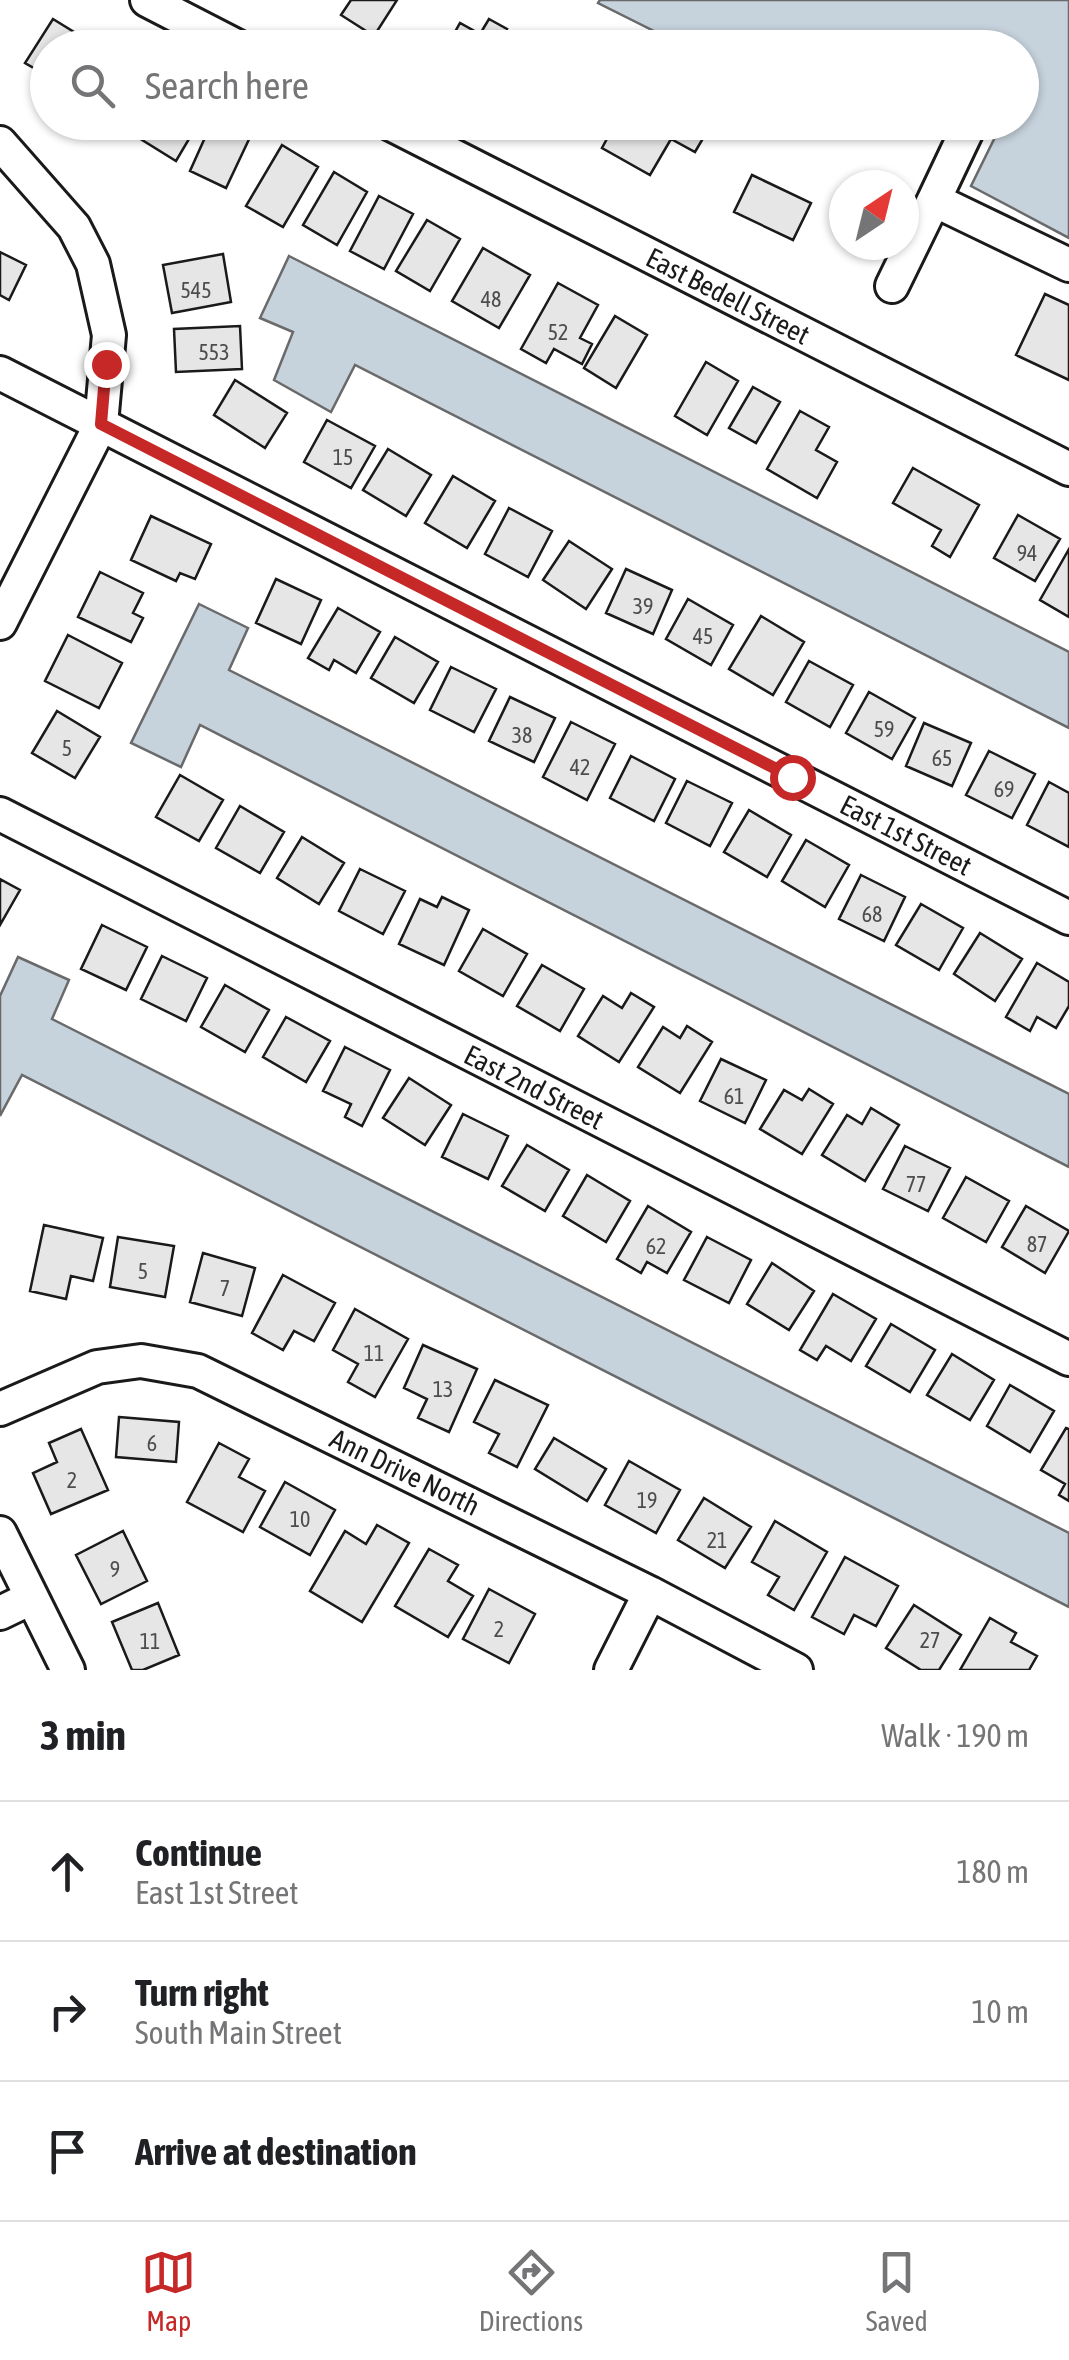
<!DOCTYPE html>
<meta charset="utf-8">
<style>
:root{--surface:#fff;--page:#f6f6f6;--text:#202124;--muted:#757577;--line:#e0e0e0;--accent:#c62828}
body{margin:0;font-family:"Asap Condensed",sans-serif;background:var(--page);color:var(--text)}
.compass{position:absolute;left:829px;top:170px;width:90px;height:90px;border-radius:50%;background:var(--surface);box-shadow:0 2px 8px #0004;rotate:35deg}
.stop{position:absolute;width:30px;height:30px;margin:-22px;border:8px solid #c62828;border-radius:50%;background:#fff}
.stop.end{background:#c62828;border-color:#fff;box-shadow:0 2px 10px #0008}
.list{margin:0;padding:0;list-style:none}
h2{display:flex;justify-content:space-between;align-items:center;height:130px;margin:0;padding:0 40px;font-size:42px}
h2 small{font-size:32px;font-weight:400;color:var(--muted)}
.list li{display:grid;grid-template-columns:65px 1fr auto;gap:30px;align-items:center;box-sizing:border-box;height:140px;padding:0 40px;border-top:2px solid var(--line)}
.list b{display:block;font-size:38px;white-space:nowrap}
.list p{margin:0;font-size:32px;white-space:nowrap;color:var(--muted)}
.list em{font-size:32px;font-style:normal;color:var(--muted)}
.icon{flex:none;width:55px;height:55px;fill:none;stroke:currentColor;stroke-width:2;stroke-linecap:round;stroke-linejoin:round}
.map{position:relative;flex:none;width:1069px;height:1670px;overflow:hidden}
.search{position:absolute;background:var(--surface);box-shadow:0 2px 8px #0004;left:30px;right:30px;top:30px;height:110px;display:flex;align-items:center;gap:25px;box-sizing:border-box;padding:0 35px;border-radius:55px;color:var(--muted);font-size:38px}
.sheet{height:550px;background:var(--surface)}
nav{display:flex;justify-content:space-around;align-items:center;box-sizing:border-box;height:140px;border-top:2px solid var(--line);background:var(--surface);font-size:28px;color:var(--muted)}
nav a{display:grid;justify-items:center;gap:5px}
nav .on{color:var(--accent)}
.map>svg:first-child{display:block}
</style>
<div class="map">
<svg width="1069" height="1670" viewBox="0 0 1069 1670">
<rect width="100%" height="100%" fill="#fff"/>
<path fill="#c6d2dc" stroke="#6a6a6a" stroke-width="2.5" d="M600,0H1069V238L971,186L1002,123L1022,122V48L946,47L935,40L931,48L686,47L598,3Z
M289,256L1069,652V728L355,365L331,412L274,380L293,332L260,318Z
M199,604L248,628L229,670L1069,1094V1167L200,725L181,767L131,743Z
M18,957L69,980L52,1019L1069,1533V1607L22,1075L0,1116V996Z"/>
<path fill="#e6e6e6" stroke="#1a1a1a" stroke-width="2.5" d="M351,0H397L374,36L341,15Z
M53,19L95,45L93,48H48V76L25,63Z
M489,19L507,29L496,48H446L460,23L480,34Z
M148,122H199L176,161L139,138Z
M212,122H226L251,135L226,188L190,171Z
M616,122H652L667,131L671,122L712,123L695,152L671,139L650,175L602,148Z
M282,145L318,167L283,227L246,206Z
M334,172L367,192L337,245L303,225Z
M752,175L811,203L793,240L734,212Z
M379,196L413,214L384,269L350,251Z
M427,220L460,239L430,291L396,271Z
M483,248L530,275L499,328L452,301Z
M0,252L26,265L9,300L0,295Z
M223,254L231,302L172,313L163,265Z
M558,283L598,305L580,338L592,344L582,364L554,349L546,363L521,349Z
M1045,294L1069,305V380L1016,355Z
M615,316L647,335L616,388L584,368Z
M240,326L242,369L176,372L174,329Z
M706,362L738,381L707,435L675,416Z
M235,380L287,413L265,448L214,415Z
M753,387L780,402L756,443L729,428Z
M800,411L829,427L816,450L837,462L817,498L767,469Z
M327,420L375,446L351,488L304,462Z
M388,449L431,475L406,516L363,490Z
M913,468L979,505L950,557L932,546L941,530L893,503Z
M453,476L495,501L467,548L425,523Z
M509,508L552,531L528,577L485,554Z
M1018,515L1060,539L1035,581L994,558Z
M151,516L211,544L195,579L180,573L176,581L131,560Z
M569,541L612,569L586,609L543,580Z
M1069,549V617L1040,600Z
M626,569L672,590L653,634L606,613Z
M100,572L143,593L133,613L143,618L131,642L78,617Z
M276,579L321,600L301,644L256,623Z
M688,599L733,625L711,665L666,639Z
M338,608L380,632L356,673L334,660L329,670L308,658Z
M761,616L804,642L773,695L729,669Z
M68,635L122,663L99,708L45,681Z
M395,637L438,662L414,703L371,678Z
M809,661L853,685L830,727L786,702Z
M451,667L496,689L474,732L430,710Z
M869,692L915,718L892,759L846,733Z
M510,697L555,718L534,762L489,741Z
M57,711L100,737L75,778L32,753Z
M571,722L615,744L587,800L543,777Z
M924,723L971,743L952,786L906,766Z
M989,751L1035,774L1012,818L966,795Z
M631,756L675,779L654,821L610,798Z
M180,775L223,800L199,841L156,817Z
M687,781L732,803L710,846L666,823Z
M1049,782L1069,793V847L1027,825Z
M240,806L284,832L260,873L216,848Z
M749,810L791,835L767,877L724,852Z
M302,837L344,863L319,904L277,878Z
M806,840L849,865L825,907L782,881Z
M360,869L405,891L383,934L339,911Z
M861,875L905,897L884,941L839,919Z
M0,879L20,890L0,925Z
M442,897L469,910L444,965L399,944L420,899L437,907Z
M921,904L963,928L939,970L896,945Z
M102,925L147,947L126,990L81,969Z
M483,929L527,954L503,996L459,971Z
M980,933L1022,959L995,1001L954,974Z
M162,956L207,978L186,1021L141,999Z
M1037,963L1069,982V1006L1056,1028L1037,1017L1030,1031L1006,1017Z
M542,965L584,989L560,1031L517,1006Z
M225,985L269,1010L245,1052L201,1027Z
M631,993L654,1007L619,1062L578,1036L603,996L622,1008Z
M286,1017L330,1041L306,1082L263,1057Z
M687,1026L712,1042L680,1093L638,1067L663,1027L680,1038Z
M345,1047L390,1070L362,1126L345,1117L351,1104L323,1091Z
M721,1059L766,1080L745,1123L700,1101Z
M409,1078L451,1105L425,1145L383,1118Z
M809,1089L833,1104L802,1154L760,1129L784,1090L802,1100Z
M871,1108L899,1125L865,1181L822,1155L847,1115L862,1124Z
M463,1114L508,1136L488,1179L442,1157Z
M527,1145L569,1170L545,1211L502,1186Z
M905,1146L950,1168L928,1211L883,1189Z
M587,1175L630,1201L606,1242L563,1216Z
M966,1177L1009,1201L986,1242L943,1218Z
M648,1206L691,1232L667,1273L647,1262L641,1273L617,1259Z
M1026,1206L1069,1231L1045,1273L1002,1247Z
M44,1225L103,1238L93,1281L71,1276L66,1299L30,1291Z
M118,1237L174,1246L165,1297L110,1287Z
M707,1237L751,1260L729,1303L684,1280Z
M203,1253L255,1268L242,1316L190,1302Z
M772,1263L814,1291L789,1330L747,1304Z
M283,1275L335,1303L314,1341L294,1331L283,1350L252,1333Z
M833,1294L876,1319L851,1361L826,1346L817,1360L800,1350Z
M355,1309L408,1339L375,1397L348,1382L358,1364L333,1350Z
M891,1324L935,1350L910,1392L866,1366Z
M423,1345L477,1369L449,1432L418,1418L427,1399L404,1388Z
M952,1354L994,1380L970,1420L927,1395Z
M495,1380L548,1405L517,1467L489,1453L499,1434L474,1422Z
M1010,1385L1054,1411L1030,1452L987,1426Z
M119,1417L179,1422L176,1462L116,1457Z
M1066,1428L1069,1429V1501L1059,1495L1065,1484L1041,1470Z
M81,1429L108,1490L51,1514L33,1473L57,1462L49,1443Z
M554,1438L606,1469L587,1501L535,1469Z
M219,1443L249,1459L239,1477L265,1491L243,1532L187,1502Z
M629,1461L680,1490L656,1533L605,1505Z
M285,1482L335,1510L310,1555L260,1527Z
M704,1498L751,1527L725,1568L678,1540Z
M775,1521L827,1552L794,1610L768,1595L779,1577L752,1562Z
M377,1525L409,1543L362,1622L310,1591L345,1531L366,1544Z
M123,1531L147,1581L101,1604L76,1555Z
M429,1549L458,1565L448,1581L473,1596L448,1637L395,1606Z
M845,1557L898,1586L876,1626L854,1615L844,1634L812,1617Z
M489,1589L535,1614L509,1663L463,1639Z
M158,1603L179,1655L143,1670H132L112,1622Z
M914,1605L961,1635L939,1670H921L886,1648Z
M990,1618L1016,1633L1011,1642L1037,1656L1029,1670H960Z"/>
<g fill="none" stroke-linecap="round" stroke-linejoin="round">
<defs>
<path id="minor" d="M147,0L240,48
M387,122L1069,469
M971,122L934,200L1069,265
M0,143L74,227L93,264L109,335L101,424L0,623
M892,286L934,200
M0,373L1069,918
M0,814L1069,1359
M0,1409L97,1367L141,1361L198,1371L650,1593L796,1670
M0,1533L68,1670
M0,1613L31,1598
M611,1670L650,1593"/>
</defs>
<use href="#minor" stroke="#1a1a1a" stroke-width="38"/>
<use href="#minor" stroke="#fff" stroke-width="32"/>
</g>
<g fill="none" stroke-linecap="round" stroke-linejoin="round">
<path stroke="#c62828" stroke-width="12" d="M106,364L101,424L792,777"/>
</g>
<g text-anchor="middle" stroke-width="8" stroke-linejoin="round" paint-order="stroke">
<g font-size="22" fill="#4d4d4d">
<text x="196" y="298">545</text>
<text x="491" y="307">48</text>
<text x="558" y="340">52</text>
<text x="214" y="360">553</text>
<text x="343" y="465">15</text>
<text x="1027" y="561">94</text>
<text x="643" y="614">39</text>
<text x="703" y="644">45</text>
<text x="884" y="737">59</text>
<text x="522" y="743">38</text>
<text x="67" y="756">5</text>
<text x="942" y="766">65</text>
<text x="580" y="775">42</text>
<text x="1004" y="797">69</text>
<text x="872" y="922">68</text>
<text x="734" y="1104">61</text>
<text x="916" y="1192">77</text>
<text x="1037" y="1252">87</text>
<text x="656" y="1254">62</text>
<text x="143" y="1279">5</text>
<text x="225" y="1296">7</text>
<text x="374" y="1361">11</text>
<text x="443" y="1397">13</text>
<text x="152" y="1451">6</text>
<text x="72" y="1488">2</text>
<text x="647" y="1508">19</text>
<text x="300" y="1527">10</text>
<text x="717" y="1548">21</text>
<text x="115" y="1577">9</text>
<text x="499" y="1637">2</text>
<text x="930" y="1648">27</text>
<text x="150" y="1649">11</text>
</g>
<g font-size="28" fill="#1a1a1a" stroke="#fff">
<text transform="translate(728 296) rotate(27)" y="10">East Bedell Street</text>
<text transform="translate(906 835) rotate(27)" y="10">East 1st Street</text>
<text transform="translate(534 1087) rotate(27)" y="10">East 2nd Street</text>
<text transform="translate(405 1472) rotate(26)" y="10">Ann Drive North</text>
</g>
</g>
</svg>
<svg class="compass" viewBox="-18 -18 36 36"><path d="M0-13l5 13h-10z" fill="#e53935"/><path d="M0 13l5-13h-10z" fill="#757577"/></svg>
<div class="stop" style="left:792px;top:777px"></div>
<div class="stop end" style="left:106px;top:364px"></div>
<div class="search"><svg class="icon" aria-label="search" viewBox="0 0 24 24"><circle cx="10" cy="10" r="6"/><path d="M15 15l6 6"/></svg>Search here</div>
</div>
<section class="sheet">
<h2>3 min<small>Walk · 190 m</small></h2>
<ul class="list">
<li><svg class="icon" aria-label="ahead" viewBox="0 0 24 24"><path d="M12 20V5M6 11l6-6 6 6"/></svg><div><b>Continue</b><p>East 1st Street</p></div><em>180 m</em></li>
<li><svg class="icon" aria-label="right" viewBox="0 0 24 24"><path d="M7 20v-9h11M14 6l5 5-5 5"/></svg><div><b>Turn right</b><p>South Main Street</p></div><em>10 m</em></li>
<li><svg class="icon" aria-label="arrive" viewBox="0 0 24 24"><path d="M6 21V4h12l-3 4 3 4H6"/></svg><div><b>Arrive at destination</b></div></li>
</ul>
</section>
<nav>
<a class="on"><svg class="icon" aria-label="map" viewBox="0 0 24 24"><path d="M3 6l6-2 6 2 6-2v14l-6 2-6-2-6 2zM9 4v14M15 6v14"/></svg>Map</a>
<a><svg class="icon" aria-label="directions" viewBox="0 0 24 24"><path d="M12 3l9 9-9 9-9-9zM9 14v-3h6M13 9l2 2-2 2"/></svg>Directions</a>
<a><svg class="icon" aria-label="saved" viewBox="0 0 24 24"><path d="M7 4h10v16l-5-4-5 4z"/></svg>Saved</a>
</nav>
